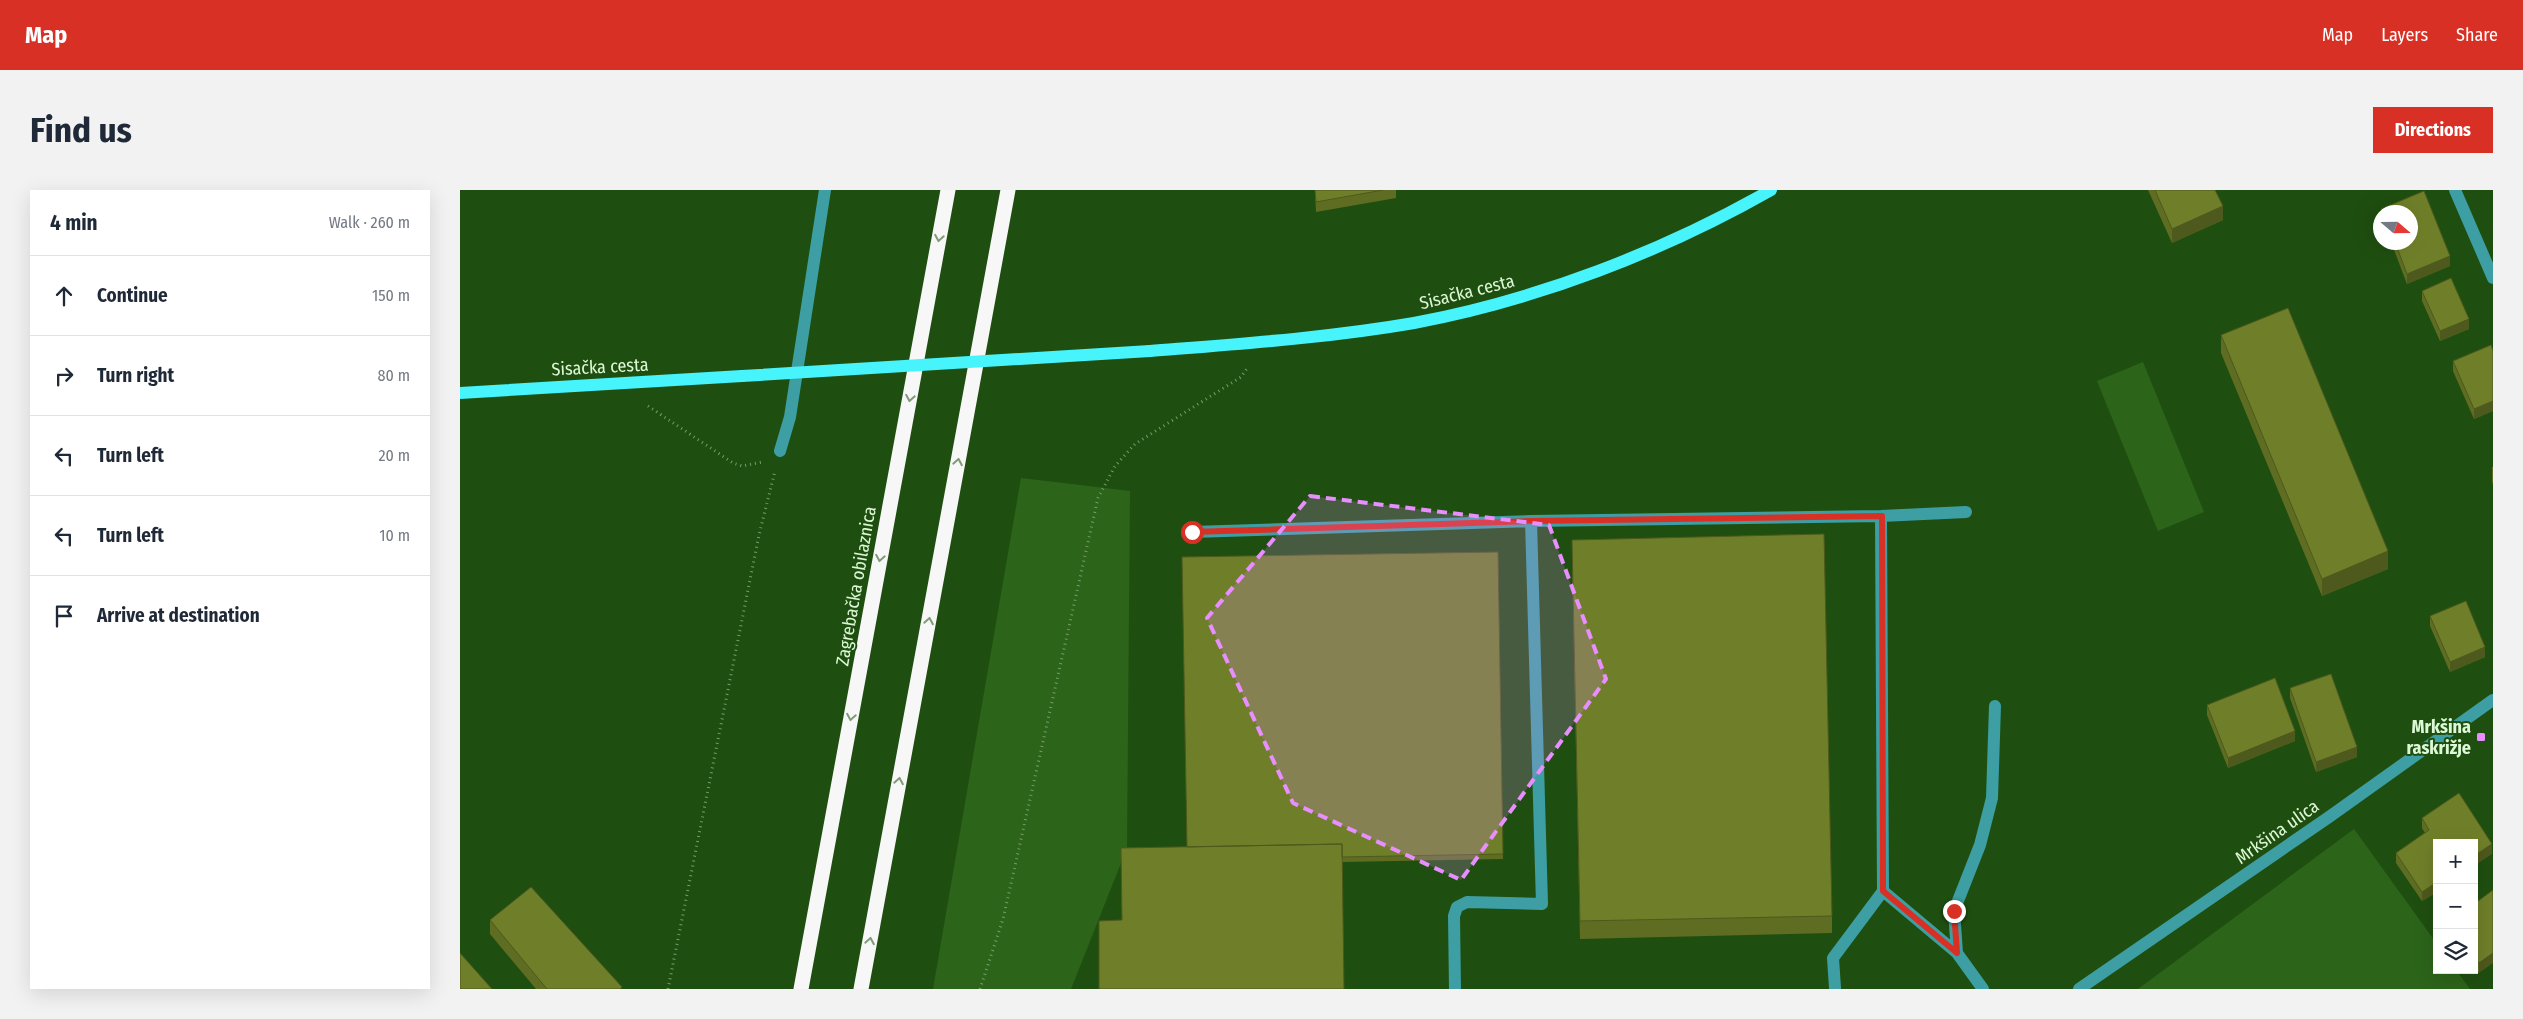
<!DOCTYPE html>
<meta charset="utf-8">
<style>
:root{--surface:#fff;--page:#f2f2f3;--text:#1f2937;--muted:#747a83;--line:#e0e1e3;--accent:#d93025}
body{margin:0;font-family:"Fira Sans Condensed",sans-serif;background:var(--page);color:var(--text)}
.controls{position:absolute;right:15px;bottom:15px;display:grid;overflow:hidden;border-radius:0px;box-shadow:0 5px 20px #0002}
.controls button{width:45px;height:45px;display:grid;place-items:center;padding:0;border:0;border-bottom:1px solid var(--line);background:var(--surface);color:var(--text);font:25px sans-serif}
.compass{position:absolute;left:1913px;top:15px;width:45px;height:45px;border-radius:50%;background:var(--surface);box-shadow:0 5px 20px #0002;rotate:110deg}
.stop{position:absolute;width:15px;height:15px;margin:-11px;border:4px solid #d93025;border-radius:50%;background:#fff}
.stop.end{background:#d93025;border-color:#fff;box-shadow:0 1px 5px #0008}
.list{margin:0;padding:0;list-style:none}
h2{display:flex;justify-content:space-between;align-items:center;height:65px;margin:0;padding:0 20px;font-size:21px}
h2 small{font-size:16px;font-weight:400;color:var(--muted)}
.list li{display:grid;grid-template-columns:32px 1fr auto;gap:15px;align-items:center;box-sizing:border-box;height:80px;padding:0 20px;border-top:1px solid var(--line)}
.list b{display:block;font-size:19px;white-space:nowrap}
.list em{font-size:16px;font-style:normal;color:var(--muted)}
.icon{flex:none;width:28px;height:28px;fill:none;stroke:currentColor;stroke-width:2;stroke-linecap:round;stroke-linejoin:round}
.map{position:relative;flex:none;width:2033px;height:799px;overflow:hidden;border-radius:0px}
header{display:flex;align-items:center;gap:30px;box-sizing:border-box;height:70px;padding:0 25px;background:var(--accent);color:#fff}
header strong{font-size:24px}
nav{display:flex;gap:28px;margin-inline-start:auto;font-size:18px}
.intro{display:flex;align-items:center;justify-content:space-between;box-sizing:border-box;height:120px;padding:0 30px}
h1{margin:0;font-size:35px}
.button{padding:12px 22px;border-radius:0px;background:var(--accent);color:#fff;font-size:18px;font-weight:700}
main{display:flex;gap:30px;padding:0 30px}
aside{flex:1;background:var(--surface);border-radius:0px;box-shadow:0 5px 20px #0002}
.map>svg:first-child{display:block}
</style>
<header>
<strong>Map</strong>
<nav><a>Map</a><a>Layers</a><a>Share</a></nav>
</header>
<div class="intro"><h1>Find us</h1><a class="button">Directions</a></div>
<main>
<aside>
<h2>4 min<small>Walk · 260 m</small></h2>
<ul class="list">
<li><svg class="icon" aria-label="ahead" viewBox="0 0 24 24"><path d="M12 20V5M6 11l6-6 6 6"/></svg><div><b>Continue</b></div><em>150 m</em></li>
<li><svg class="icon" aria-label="right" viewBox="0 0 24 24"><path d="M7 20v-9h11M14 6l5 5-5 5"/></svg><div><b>Turn right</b></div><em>80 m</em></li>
<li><svg class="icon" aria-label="left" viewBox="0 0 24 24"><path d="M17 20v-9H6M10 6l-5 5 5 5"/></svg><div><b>Turn left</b></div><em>20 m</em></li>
<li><svg class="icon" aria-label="left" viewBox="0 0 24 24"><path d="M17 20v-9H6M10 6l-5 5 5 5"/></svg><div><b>Turn left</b></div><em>10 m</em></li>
<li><svg class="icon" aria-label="arrive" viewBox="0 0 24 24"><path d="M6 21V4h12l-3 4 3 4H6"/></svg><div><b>Arrive at destination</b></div></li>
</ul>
</aside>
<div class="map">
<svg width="2033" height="799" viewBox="0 0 2033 799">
<rect width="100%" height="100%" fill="#1f4f10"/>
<path fill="#2c641a" d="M1683,172L1744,322L1698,341L1637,191Z
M561,288L670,301L667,658L611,799H473Z
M1894,639L1977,754V780H1996L2010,799H1678Z"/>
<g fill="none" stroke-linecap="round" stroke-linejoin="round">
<path stroke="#779d6c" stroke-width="3" stroke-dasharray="1 4" stroke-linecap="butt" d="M188,216L273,273L282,276L302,272
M208,799L299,345L315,281
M520,799L543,729L638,308L655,276L675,254L781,187L788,177"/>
<path stroke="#3d9fa3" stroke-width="12" d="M1995,0L2033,88
M320,261L330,227L365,0
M1421,326L1423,701L1497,763L1523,799
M732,342L1071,331L1421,326L1506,322
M1497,763L1494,721L1520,655L1532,608L1535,516
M1375,798L1373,768L1423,701
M995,799L994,726L997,717L1007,712L1082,714L1071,331
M1619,799L1869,627L2033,510"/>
<path stroke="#47f4fc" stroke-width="12" d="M690,161C778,154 867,148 954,133C1077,110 1202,62 1311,0
M0,203L282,186"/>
<path stroke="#f7f7f7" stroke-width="15" d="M341,799L488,0
M401,799L548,0"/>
<path stroke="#47f4fc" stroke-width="12" d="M282,186L690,161"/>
</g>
<path fill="#5f6d23" d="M855,0H936V8L856,22Z
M1688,0H1755L1763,30L1712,53Z
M1964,1L1990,66V76L1947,94L1931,52H1950V22H1921V19Z
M1962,101L2009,139L1980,151L1962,111Z
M1761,145L1928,379L1862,406L1761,163Z
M2033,161V221L2014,229L1993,181V171Z
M2032,277H2033V294L2032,292Z
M1038,362L1043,669L882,672L662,730Z
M1112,368L1372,726V743L1120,749Z
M1970,426L2025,467L1990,482L1970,436Z
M1830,498L1897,567L1856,582L1830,508Z
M1747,515L1835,551L1768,578L1747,525Z
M1962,628L2032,664L1977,653V702L1962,711L1936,673V663L1965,643L1962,638Z
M2033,700L2019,783L2014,777V714Z
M30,730L162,799H76L30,744Z"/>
<path fill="#4e591d" d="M1763,16V30L1712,53V39Z
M1990,66V76L1947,94V84Z
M2009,129V139L1980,151V141Z
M2033,211V221L2014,229V219Z
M1928,361V379L1862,406V389Z
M2025,457V467L1990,482V472Z
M1835,541V551L1768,578V568Z
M1897,557V567L1856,582V572Z
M2032,654V664L2014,676V666Z
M1977,692V702L1962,711V702Z
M2033,763V773L2019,783V773Z"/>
<path fill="#6f7f29" stroke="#4e591d" d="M855,0H923L856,12Z
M1695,0H1755L1763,16L1712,39Z
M1964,1L1990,66L1947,84L1935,52H1950V22H1923L1921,19Z
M1991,88L2009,129L1980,141L1962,101Z
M1828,118L1928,361L1862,389L1761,145Z
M2031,155L2033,161V211L2014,219L1993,171Z
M1364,344L1372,726L1120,731L1112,350Z
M1038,362L1043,664L882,667V654L727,657L722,367Z
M2006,411L2025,457L1990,472L1970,426Z
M1871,484L1897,557L1856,572L1830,498Z
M1815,488L1835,541L1768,568L1747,515Z
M1999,603L2032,654L2014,666V653H1977V692L1962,702L1936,663L1969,640L1962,628Z
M882,654L884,799H639V731L662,730L661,658Z
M71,697L162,797L160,799H87L30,730Z
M2033,700V763L2019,773L2014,767V714Z
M0,763L32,799H0Z"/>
<defs><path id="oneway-chevron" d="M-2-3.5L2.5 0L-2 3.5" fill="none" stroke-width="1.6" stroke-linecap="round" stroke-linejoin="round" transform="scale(1.25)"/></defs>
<g stroke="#809b78">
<use href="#oneway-chevron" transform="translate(479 48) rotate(100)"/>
<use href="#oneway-chevron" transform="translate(450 208) rotate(100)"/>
<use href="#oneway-chevron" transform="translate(498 272) rotate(-80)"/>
<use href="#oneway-chevron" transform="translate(420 368) rotate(100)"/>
<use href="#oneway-chevron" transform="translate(469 431) rotate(-80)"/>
<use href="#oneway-chevron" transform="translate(391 527) rotate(100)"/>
<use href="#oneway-chevron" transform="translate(439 591) rotate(-80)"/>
<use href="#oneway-chevron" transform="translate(410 751) rotate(-80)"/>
</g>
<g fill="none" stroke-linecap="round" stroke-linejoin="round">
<path stroke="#d93025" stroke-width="6" d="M732,342L1071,331L1422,326L1423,701L1497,763L1494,721"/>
</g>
<path fill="#e88eff" fill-opacity="0.2" stroke="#e88eff" stroke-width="4" stroke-dasharray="10 6" stroke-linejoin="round" d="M850,306L1089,335L1146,489L1001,690L833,613L747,428Z"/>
<rect fill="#e88eff" stroke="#1f4f10" stroke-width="2" x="2016" y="542" width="10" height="10" rx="2.5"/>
<g text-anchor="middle" stroke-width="4" stroke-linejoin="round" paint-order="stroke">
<g font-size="18" fill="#ddf8d6" stroke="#1f4f10">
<text transform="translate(1007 102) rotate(-14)" y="6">Sisačka cesta</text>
<text transform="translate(140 177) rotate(-3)" y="6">Sisačka cesta</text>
<text transform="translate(396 396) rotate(-80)" y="6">Zagrebačka obilaznica</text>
<text transform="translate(1817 642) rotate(-35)" y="6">Mrkšina ulica</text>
</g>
<g font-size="18" font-weight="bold" fill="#ddf8d6" stroke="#1f4f10" text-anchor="end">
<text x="2011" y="543">Mrkšina<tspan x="2011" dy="21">raskrižje</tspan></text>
</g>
</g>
</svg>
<div class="controls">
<button>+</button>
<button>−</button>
<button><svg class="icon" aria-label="layers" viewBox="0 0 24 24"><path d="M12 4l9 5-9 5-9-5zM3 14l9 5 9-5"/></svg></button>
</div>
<svg class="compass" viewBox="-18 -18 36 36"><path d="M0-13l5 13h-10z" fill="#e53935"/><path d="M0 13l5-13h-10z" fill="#747a83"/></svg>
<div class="stop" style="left:732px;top:342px"></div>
<div class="stop end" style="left:1494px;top:721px"></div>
</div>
</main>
